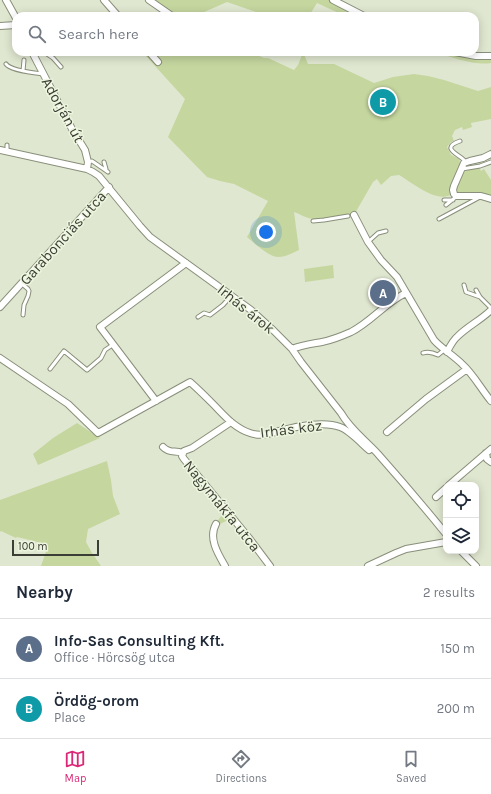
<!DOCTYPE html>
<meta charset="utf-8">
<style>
:root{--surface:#fff;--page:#f6f6f7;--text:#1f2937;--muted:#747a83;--line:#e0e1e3;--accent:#db2777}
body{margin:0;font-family:Karla,sans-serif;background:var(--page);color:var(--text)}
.controls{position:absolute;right:12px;bottom:12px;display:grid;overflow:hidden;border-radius:8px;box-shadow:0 2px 10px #0003}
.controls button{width:36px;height:36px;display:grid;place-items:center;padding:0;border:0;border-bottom:1px solid var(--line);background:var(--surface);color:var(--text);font:20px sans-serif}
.scale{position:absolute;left:12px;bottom:10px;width:87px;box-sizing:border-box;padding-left:4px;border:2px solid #3b3e35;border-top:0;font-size:11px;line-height:14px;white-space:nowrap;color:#3b3e35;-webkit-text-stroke:3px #edf5de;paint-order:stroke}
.you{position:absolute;left:266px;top:232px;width:14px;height:14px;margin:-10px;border:3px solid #fff;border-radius:50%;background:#1a73e8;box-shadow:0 0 0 6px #1a73e833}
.badge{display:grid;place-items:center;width:26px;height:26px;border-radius:50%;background:var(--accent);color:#fff;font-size:13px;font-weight:700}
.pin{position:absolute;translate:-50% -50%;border:2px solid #fff;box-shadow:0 1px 4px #0006}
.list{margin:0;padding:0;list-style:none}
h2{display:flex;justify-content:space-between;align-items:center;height:52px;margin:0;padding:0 16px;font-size:17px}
h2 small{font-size:13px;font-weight:400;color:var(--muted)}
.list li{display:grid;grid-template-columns:26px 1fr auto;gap:12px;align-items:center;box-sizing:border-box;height:60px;padding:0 16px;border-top:1px solid var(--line)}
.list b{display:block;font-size:15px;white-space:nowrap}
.list p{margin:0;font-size:13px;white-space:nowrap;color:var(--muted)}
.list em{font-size:13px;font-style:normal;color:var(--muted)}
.icon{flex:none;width:22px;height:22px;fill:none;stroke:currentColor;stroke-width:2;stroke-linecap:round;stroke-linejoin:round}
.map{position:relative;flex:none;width:491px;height:566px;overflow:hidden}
.search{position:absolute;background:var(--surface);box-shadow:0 2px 10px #0003;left:12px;right:12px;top:12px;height:44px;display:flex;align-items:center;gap:10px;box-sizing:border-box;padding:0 14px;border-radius:12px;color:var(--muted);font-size:15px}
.sheet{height:172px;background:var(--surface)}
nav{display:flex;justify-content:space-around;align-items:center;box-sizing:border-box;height:56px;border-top:1px solid var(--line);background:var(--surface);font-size:11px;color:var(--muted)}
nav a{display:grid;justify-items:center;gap:2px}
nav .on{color:var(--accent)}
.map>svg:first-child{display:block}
</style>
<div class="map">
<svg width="491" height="566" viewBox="0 0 491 566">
<rect width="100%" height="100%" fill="#e0e7d0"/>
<path fill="#c5d69f" d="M151,0H333L364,16H345L317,3L309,16H259L256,12L227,2L195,16H177Z
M147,52H250L264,58H268L294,70L298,65L302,55L299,52H303L308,64H334L374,83L393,77L414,74L428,76L444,80L478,91L491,87V119L471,123L472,127L463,130L462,127L455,130L452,136L454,141L451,142L447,147L451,155L459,159L463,172L479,167L481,171L484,169L491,180V199L452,194C437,204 413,183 399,175L391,176L381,185L377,179L373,182L354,215C340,214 326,221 312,219C306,218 300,214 294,212L299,250C293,253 285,257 278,257C269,257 254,243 247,237L268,201L234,184L220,181L207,177L168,137L185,99L145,55Z
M436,52H455L491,56V63C477,66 449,57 436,52Z
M333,265L334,278L305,282L304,269Z
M77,423L100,438L38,465L33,454L53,438Z
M107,461L111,480L113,496L120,514L88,529L86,542L92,553L101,566H41L48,546L34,541L17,537L16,538L1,531L0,532V500Z
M222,507L232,518L218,525L215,524L222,515L217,509Z"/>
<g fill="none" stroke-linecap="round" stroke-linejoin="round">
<defs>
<path id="lane" d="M44,52L53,58L61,67
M6,64C11,71 35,73 44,74
M23,71L24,60
M460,141C440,148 458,154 464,160V163
M7,151V145
M88,162L92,161L108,172
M104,162L106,169
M462,169L480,166L491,162
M444,200H453
M446,205L457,196
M439,219L480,197
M313,221L324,220L348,216
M368,242L378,233L386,231
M21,283L28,289L29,291L28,296L24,305L23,315
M464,285L466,292L480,297
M476,290L480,297L491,308
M198,317L204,313L210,315L223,305L231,296
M423,353C428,351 434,353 438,355L444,350
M50,369L64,351L87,370L101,358L105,350L114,344"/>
<path id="street" d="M6,0L16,18
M104,0L118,16
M149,0L172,16
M333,0L364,16
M0,26L16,25
M32,52L72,129L85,150L88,162L87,169
M149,52L158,62
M455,52L476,56H491
M0,150L87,169L93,172L99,176L140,226L150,237L251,310L274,331L292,349L301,362L341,413C350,429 365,440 378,454C401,480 424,507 446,534
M491,154L483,158L470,161L464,163L454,186L453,190L454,194L457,196H481L491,199
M354,215L368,242L381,260L397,277L434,340C442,349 453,355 462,364C474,375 481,389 491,401
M0,307L109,187
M292,349C302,345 311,344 322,342C332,340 342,336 351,332C371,322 386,302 406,293
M447,352C450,346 453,340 458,336C468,326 481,320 491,310
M0,358L68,404L98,433L190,382C198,389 205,396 212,403C224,415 234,428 250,433C261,437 273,433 283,430C298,426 325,421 340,427C349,430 361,443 369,450
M156,401L100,327L186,263
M231,422L192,448L184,451L182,456L184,459L249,538L270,566
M387,432L426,399L467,369
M163,447C170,454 175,450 182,453
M486,453L487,459L491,462
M449,485L491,449
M436,497L446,488
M216,524C208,538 218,554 225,566
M461,551L476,566
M368,566L396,553L406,549L446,542"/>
</defs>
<use href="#lane" stroke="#888f7a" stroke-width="5"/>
<use href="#street" stroke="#888f7a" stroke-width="8"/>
<use href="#lane" stroke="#fff" stroke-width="3"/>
<use href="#street" stroke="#fff" stroke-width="6"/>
</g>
<g text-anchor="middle" stroke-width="3" stroke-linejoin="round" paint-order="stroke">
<g font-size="15" fill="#3b3e35" stroke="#edf5de">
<text transform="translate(63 110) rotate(61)" y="5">Adorján út</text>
<text transform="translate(63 238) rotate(-48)" y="5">Garabonciás utca</text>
<text transform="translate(246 309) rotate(39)" y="5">Irhás árok</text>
<text transform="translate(291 429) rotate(-7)" y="5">Irhás köz</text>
<text transform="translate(222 506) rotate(51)" y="5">Nagymákfa utca</text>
</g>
</g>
</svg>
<div class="controls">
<button><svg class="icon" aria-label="locate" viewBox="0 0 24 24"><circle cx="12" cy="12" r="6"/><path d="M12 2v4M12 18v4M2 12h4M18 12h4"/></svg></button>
<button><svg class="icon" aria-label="layers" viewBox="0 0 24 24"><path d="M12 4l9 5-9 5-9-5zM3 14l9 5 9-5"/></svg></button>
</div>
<div class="scale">100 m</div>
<div class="you"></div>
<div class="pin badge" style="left:383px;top:293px;background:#5c6f8a">A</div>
<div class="pin badge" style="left:383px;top:102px;background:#0f9aa8">B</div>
<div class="search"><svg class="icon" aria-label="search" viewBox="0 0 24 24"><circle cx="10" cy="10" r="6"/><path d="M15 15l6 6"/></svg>Search here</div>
</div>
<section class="sheet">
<h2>Nearby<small>2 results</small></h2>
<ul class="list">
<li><span class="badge" style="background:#5c6f8a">A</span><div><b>Info-Sas Consulting Kft.</b><p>Office · Hörcsög utca</p></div><em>150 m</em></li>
<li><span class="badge" style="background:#0f9aa8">B</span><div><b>Ördög-orom</b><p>Place</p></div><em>200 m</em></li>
</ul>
</section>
<nav>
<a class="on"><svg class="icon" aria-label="map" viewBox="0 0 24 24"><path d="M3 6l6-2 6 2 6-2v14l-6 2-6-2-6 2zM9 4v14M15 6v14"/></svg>Map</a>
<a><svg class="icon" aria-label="directions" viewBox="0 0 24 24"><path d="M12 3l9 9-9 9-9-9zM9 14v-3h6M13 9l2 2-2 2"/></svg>Directions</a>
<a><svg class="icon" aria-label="saved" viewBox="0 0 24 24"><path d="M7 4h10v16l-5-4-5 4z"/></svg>Saved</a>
</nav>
